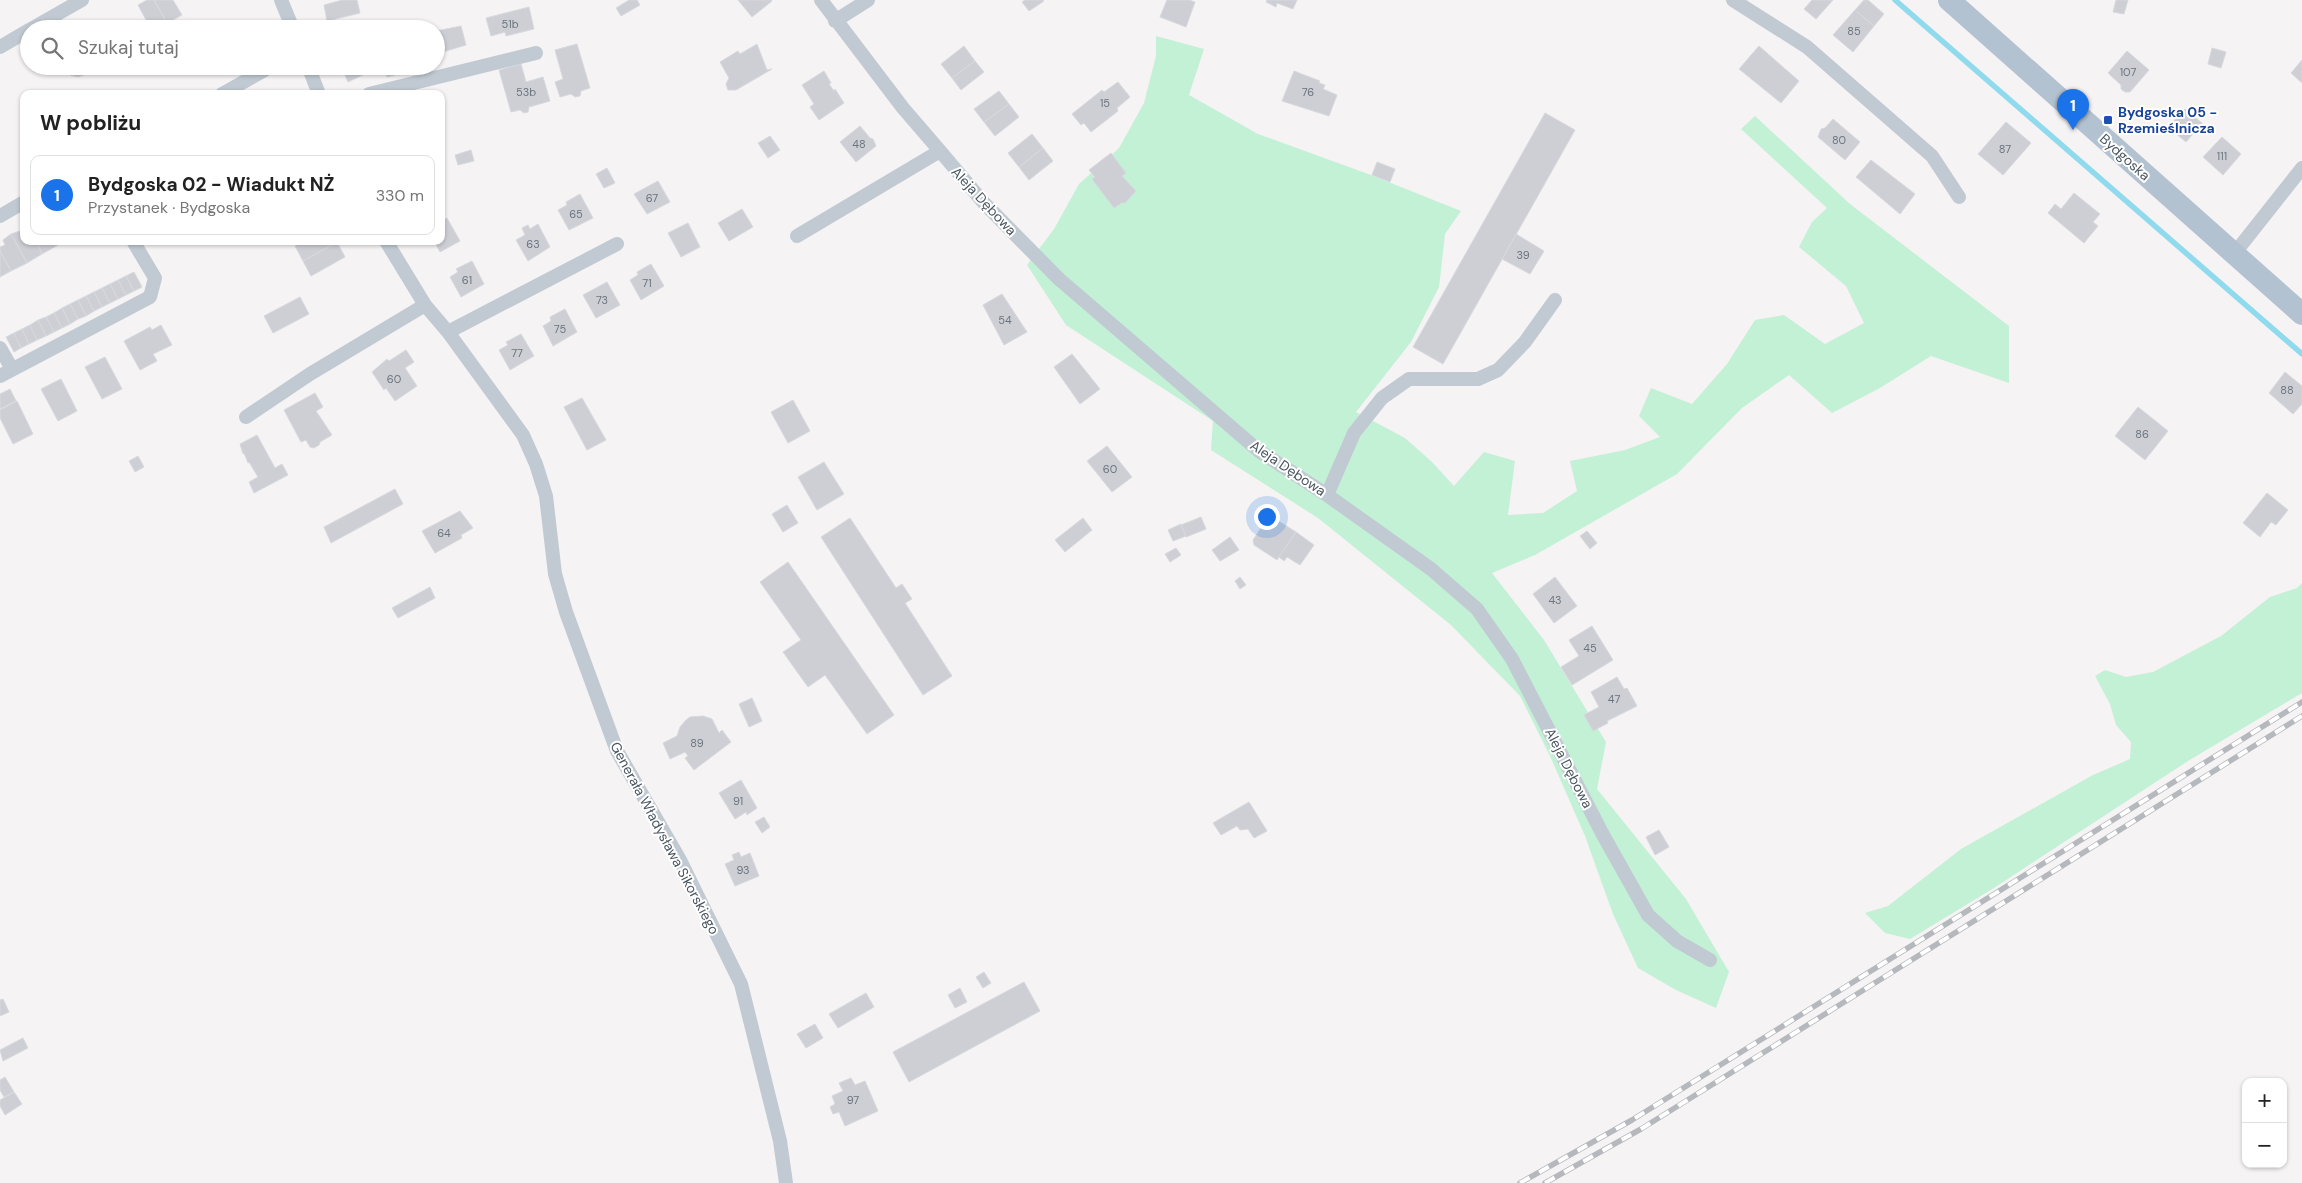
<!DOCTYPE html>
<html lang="pl">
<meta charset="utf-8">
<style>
:root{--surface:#fff;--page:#f6f6f6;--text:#222;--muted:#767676;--line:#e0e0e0;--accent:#1a73e8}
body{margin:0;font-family:"DM Sans",sans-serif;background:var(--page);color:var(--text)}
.controls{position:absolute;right:15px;bottom:15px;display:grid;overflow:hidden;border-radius:10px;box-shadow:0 1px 4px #0004}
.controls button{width:45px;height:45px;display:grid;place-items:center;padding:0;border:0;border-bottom:1px solid var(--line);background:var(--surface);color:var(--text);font:25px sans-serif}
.you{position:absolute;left:1266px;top:516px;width:18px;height:18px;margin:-12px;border:4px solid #fff;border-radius:50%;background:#1a73e8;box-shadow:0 0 0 8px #1a73e833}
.badge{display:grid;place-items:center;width:32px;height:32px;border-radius:50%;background:var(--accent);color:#fff;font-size:16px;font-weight:700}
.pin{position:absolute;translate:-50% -41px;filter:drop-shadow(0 1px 2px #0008)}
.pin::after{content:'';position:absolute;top:26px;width:18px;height:15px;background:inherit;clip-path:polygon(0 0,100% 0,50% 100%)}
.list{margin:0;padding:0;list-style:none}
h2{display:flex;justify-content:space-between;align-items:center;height:65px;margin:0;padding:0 20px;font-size:21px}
h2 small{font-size:16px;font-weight:400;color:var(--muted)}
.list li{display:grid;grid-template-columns:32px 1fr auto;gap:15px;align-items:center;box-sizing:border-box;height:80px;margin:0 10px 10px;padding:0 10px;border:1px solid var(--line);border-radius:10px}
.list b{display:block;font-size:19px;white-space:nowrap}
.list p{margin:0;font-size:16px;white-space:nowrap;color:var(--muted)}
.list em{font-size:16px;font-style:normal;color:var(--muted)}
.icon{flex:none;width:28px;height:28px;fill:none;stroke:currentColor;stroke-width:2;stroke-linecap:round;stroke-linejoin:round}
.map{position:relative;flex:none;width:2302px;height:1183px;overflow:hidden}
.search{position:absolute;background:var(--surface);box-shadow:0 1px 4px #0004;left:20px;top:20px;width:425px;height:55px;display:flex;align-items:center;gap:12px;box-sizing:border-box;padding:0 18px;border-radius:28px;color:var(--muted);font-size:19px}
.panel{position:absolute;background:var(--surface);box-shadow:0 1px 4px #0004;left:20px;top:90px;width:425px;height:155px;border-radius:10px}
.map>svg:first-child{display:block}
</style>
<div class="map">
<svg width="2302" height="1183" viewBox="0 0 2302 1183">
<rect width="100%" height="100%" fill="#f5f3f3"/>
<path fill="#c3f1d5" d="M1156,36L1204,49L1189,95L1258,134L1371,175L1461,211L1445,234L1439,287L1411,342L1356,412L1405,438L1431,461L1454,486L1484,452L1515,461L1508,515L1543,513L1577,491L1570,461L1625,450L1660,437L1639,416L1651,388L1692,404L1727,364L1755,320L1784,315L1825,344L1864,323L1846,286L1799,247L1812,222L1827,208L1741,129L1755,116L1850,204L2009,326V383L1931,356L1880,388L1832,413L1789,375L1742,408L1677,474L1535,555L1492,573L1544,640L1606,742L1597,789L1686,899L1729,972L1716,1008L1676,990L1638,968L1613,914L1585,836L1550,756L1520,696L1451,625L1318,518L1211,450L1213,421L1066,325L1027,265L1054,229L1079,184L1119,148L1144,103L1156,56Z
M2302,583V693L2188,761L1994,888L1910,939L1885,933L1865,913L1888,906L1961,849L2093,775L2130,759L2131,742L2116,725L2110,704L2095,676L2105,670L2126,677L2153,672L2221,636L2270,597L2297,588Z"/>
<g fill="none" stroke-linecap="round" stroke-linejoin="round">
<path stroke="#90daee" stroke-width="5.5" d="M1895,0L2302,354"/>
</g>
<path fill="#cdcfd5" stroke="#d7d9de" d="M147,0H154L167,23L157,29H151L138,5Z
M154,0H173L182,15L167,23Z
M342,0H357L360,13L327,21L324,5Z
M629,0H637L640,5L621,16L616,8Z
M738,0H771L772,1L752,17Z
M1025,0H1043L1044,1L1029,11L1022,2Z
M1167,0H1189L1195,2L1186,27L1160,17Z
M1267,0H1297L1293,9L1277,3L1276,7L1266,2Z
M1812,0H1833L1816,19L1804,9Z
M1864,0H1868L1884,14L1874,26L1855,10Z
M2116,0H2128L2124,14L2113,12Z
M529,7L534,29L506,36L505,32L491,36L486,18Z
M1855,10L1874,26L1853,52L1833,35Z
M461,26L466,45L436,54V31Z
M577,44L590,88L581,91L580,96L575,97L571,94L560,97L555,82L563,79L555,50Z
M757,44L767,70L772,69L736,90H728L726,84L729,78L720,62L738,51L740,54Z
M964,46L975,61L952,78L941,64Z
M1759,46L1799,81L1781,103L1739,69Z
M2212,48L2226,52L2221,68L2208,64Z
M2127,51L2149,70L2130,92H2125L2121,89V85L2108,73Z
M2302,60V83L2291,73Z
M975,61L984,72L961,90L952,78Z
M521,64L526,82L543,77L550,101L529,107L528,112L524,113L520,110L511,112L499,70Z
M66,66H96L92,72L78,77L70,75Z
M341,66H367L369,72L348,82Z
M385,66H404L406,72L387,77Z
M824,71L831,83L829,84L834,91L835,89L844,103L819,120L810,107L814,104L802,85Z
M1294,71L1320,81L1319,83L1325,85L1323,89L1337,95L1329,116L1282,101Z
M1118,82L1130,97L1117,108L1118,111L1091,132L1084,123L1081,125L1072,114L1102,90L1104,92Z
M999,91L1009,104L984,122L974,109Z
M1009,104L1019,117L995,136L984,122Z
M2185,109L2202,123L2186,142L2168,127Z
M1545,113L1575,130L1443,364L1413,347Z
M1833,119L1860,142L1845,160L1818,137L1821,129L1825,128Z
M2006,122L2031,143L2003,175L1978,154Z
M860,126L870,138L873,139L876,146L856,162L840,142Z
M1032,134L1043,148L1019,167L1008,153Z
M770,136L780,150L768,158L758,143Z
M2222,137L2241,154L2223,175L2203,157Z
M1043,148L1053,161L1029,180L1019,167Z
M471,150L474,161L458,165L455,155Z
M1111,153L1126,173L1122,176L1136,191L1124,204L1123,202L1114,208L1092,179L1095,177L1089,170Z
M1871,160L1915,194L1900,214L1856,177Z
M1377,162L1395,169L1390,182L1372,175Z
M607,168L615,183L604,188L596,174Z
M658,181L670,202L647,214L634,194Z
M2074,193L2100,214L2093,222L2098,226L2084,243L2048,213L2055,204L2061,209Z
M580,194L593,218L569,230L558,210L567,205L566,202Z
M742,209L753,227L729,241L718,223Z
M447,218L460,241L440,252L435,243L432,245L430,241H441V221Z
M688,223L700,247L681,257L668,233Z
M538,224L550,247L528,261L516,240L525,235L522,228L528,225L530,229Z
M20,231L24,234V241H36L42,254L27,263L11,234Z
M11,234L27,263L11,271L0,251V247L5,245L3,240Z
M1516,234L1544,251L1530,274L1502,259Z
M36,241H56L58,245L42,254Z
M295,241H336L337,242L303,261L295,246L297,245Z
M337,242L345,257L311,276L303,261Z
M0,251L11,271L0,277Z
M472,261L484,284L461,297L450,277L458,272L456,269Z
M651,264L664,286L641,300L630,280L638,275L637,272Z
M134,272L142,287L134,291L126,276Z
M126,276L134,291L126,295L118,280Z
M118,280L126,295L118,299L110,284Z
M607,282L620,305L596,318L583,295Z
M110,284L118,299L110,303L102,288Z
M102,288L110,303L102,307L94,292Z
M94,292L102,307L94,311L86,296Z
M1002,294L1027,332L1004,345L983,305Z
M86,296L94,311L86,316L78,300Z
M300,297L309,314L273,333L264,316Z
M78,300L86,316L78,319L70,304Z
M70,304L78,319L70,324L62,308Z
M62,308L70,324L62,328L54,313Z
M565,309L577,332L553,346L543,326L551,321L550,317Z
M54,313L62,328L54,332L46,317Z
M46,317L54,332L46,336L38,320Z
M38,320L46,336L37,340L30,325Z
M30,325L37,340L29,344L22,329Z
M161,325L172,345L153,354L157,361L140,370L124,341L150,327L152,330Z
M22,329L29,344L21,348L14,333Z
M14,333L21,348L14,352L6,337Z
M521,334L534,356L510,370L499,350L508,345L506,342Z
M406,350L414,362L405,368L417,386L395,401L386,388L384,390L372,372L387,359L389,361Z
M1072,354L1100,389L1080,404L1054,367Z
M105,357L122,389L102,399L85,367Z
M2285,372L2302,386V404L2293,414L2269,393Z
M61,379L77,411L58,421L41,389Z
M10,389L16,401L0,409V394Z
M315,393L323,407L316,411L332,435L320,442L319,445L314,448L310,447L306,440L301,442L284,410Z
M582,398L606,440L587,450L564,407Z
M793,400L810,431L788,443L771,412Z
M17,401L33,434L13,444L0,418V410Z
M2138,407L2168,431L2145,460L2115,436Z
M257,435L275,468L282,464L288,475L254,493L249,482L258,477L249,462L248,463L244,453L243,454L240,444Z
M1107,446L1132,477L1112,492L1087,461Z
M138,456L144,467L135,472L129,461Z
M824,462L844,494L817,510L798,477Z
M395,489L403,504L331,543L324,527Z
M2267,493L2288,510L2276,525L2271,522L2260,537L2243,523Z
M787,505L798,523L783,532L772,514Z
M460,511L473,528L461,535L462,538L435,553L422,531Z
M1201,517L1206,529L1186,537L1181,525Z
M850,518L896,588L902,584L912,599L905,603L952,676L923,695L821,537Z
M1083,518L1092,530L1065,552L1055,540Z
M1277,520L1296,532L1277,560L1254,545L1253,540L1263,525L1270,530Z
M1181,524L1186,536L1173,541L1168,530Z
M1587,531L1597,543L1590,549L1580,536Z
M1296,532L1314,545L1300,565L1287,557L1284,561L1279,557Z
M1230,537L1239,550L1220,561L1212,550Z
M1176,548L1181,555L1170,562L1165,554Z
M788,562L894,715L867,734L825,675L808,687L783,652L801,640L760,582Z
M1240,577L1246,585L1240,589L1235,581Z
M1555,577L1577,606L1554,623L1533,594Z
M430,587L435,598L398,618L392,608Z
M1592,626L1613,660L1572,685L1561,667L1579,656L1569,640Z
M1617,677L1624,689L1627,688L1637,706L1607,721L1608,723L1593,731L1584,715L1599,707L1591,692Z
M752,698L762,721L749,727L739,704Z
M703,716L712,719L719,733L722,730L731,742L694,770L685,758L688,756L685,752L670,759L663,743L677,736L680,727L686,720L690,717Z
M741,780L757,808L747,815L746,812L735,819L719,793Z
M1249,802L1267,831L1254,838L1248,829L1240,830L1237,826L1221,835L1213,823Z
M764,817L770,827L762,833L755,822Z
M1659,830L1669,847L1655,855L1646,837Z
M739,852L741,857L750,853L759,876L735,886L725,864L734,860L732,855Z
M984,972L991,983L983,988L976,977Z
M1024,982L1040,1011L909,1082L893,1052Z
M960,988L967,1002L955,1008L948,995Z
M866,993L874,1007L838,1028L829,1014Z
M3,999L9,1012L0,1016V1000Z
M815,1024L823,1038L806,1048L797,1034Z
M23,1038L28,1048L3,1061L0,1050Z
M5,1077L14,1092L4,1097L0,1090V1080Z
M851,1078L855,1085L865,1081L878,1111L845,1126L839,1112L833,1114L830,1107L835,1104L832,1096L843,1091L839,1083Z
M14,1092L22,1104L5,1115L0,1106V1100Z"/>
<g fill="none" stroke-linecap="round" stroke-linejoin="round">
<path stroke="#c1cad2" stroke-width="14" d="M281,0L293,29
M821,0L903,108L940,151L984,203L1059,279L1259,451L1327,495L1431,569L1477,609L1512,659L1602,833L1648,915L1677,941L1710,960
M1733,0L1807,47L1932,156L1959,197
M835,21L868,0
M31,29L82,0
M0,47L29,30
M308,66L319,94
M222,94L272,66
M369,94L536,53
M0,216L24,202
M797,236L940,151
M386,241L425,305L448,332L523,435L536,464L546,496L555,574L566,612L617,751L680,860L741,984L780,1141L786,1183
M2234,254L2302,168
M448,332L617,244
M0,348L12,369
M0,376L150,297L155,278L133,241
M246,417L310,374L425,305
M1327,495L1354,433L1382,398L1409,379H1478L1498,370L1525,342L1555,300"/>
<path stroke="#b3c2d1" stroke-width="22" d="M1949,0L2302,314"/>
<defs>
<path id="rail" d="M1520,1183L1632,1120L2302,702
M1545,1183L1641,1129L2302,716"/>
</defs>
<use href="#rail" stroke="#b5b8bd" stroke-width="5.5"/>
<use href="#rail" stroke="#fff" stroke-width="4" stroke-dasharray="11" stroke-linecap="butt"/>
</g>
<rect fill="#1a4fb4" stroke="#fff" stroke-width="2" x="2103" y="115" width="10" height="10" rx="2.5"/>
<g text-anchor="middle" stroke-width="4" stroke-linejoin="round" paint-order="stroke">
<g font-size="11" fill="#6b747e">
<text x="510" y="28">51b</text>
<text x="1854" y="35">85</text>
<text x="2128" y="76">107</text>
<text x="526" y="96">53b</text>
<text x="1308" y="96">76</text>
<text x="1105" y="107">15</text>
<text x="1839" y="144">80</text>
<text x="859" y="148">48</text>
<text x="2005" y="153">87</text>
<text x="2222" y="160">111</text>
<text x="652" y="202">67</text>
<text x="576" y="218">65</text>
<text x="533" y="248">63</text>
<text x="1523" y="259">39</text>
<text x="467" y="284">61</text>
<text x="647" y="287">71</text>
<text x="602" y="304">73</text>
<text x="1005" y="324">54</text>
<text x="560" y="333">75</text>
<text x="517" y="357">77</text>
<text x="394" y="383">60</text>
<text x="2287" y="394">88</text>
<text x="2142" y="438">86</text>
<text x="1110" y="473">60</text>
<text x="444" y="537">64</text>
<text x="1555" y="604">43</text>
<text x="1590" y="652">45</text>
<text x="1614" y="703">47</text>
<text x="697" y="747">89</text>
<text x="738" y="805">91</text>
<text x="743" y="874">93</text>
<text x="853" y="1104">97</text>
</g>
<g font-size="14" font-weight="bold" fill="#164399" stroke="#fff" text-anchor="start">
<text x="2118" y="117">Bydgoska 05 -<tspan x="2118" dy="16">Rzemieślnicza</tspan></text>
</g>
<g font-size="14" fill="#4a5661" stroke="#fff">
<text transform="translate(2125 157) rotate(42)" y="5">Bydgoska</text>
<text transform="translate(984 201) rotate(47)" y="5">Aleja Dębowa</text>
<text transform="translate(1288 468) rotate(34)" y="5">Aleja Dębowa</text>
<text transform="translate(1569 768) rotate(63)" y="5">Aleja Dębowa</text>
<text transform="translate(665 838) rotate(62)" y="5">Generała Władysława Sikorskiego</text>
</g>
</g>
</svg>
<div class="controls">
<button>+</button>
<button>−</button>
</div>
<div class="you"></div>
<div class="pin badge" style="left:2073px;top:130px">1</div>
<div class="search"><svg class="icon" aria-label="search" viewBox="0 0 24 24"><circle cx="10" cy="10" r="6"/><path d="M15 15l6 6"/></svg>Szukaj tutaj</div>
<section class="panel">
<h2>W pobliżu<small></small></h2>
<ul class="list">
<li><span class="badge">1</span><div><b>Bydgoska 02 - Wiadukt NŻ</b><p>Przystanek · Bydgoska</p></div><em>330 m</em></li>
</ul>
</section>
</div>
